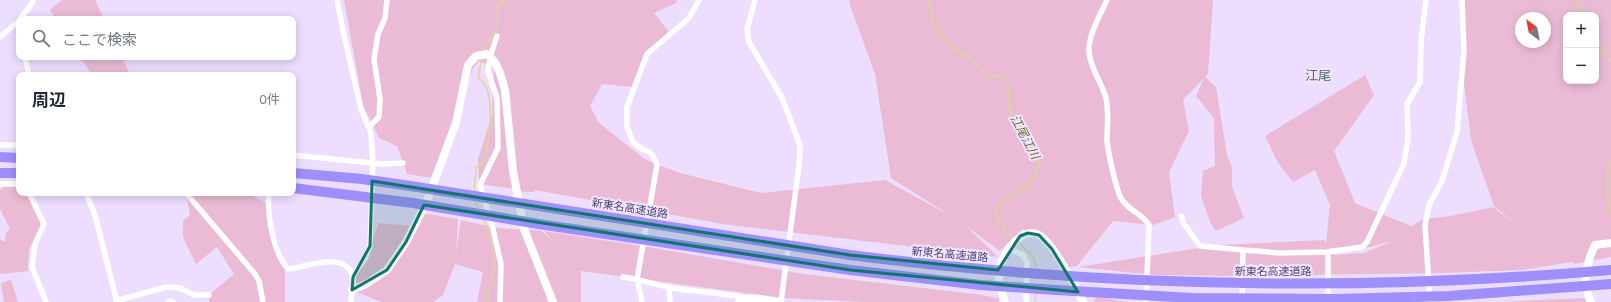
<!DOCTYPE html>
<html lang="ja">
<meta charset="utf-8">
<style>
:root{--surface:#fff;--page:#f6f6f7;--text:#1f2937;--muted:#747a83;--line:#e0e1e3}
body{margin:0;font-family:Karla,"Noto Sans JP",sans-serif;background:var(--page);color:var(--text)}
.controls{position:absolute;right:12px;top:12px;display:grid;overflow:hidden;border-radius:8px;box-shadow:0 2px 10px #0003}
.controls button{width:36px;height:36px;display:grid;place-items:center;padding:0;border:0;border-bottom:1px solid var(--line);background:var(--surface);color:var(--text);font:20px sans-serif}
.compass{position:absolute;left:1515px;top:12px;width:36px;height:36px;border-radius:50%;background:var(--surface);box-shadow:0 2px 10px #0003;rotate:328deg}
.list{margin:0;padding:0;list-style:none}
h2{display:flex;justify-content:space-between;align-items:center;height:52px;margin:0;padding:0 16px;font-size:17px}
h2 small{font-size:13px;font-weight:400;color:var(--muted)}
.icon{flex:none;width:22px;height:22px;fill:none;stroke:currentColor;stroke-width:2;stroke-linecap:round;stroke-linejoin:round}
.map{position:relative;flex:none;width:1611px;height:302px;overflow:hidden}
.search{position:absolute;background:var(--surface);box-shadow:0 2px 10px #0003;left:16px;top:16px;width:280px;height:44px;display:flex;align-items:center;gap:10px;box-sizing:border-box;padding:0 14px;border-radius:8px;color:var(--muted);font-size:15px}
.panel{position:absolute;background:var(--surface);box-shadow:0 2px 10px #0003;left:16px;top:72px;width:280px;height:124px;border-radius:8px}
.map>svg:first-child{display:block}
</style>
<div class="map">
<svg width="1611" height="302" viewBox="0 0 1611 302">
<rect width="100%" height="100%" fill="#edddfe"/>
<path fill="#ebbbd5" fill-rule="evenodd" d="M62,0H95L104,19H56L50,10Z
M344,0H677L676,3L654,13L669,32L647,54L632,87L602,84L590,106L599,123L646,160L680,173L761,193L885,180L951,216L891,178L875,74L849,2L850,0H1213L1208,74L1205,77L1216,87L1227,155L1232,168V187L1244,218L1216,231L1210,222L1201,196L1203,171L1215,166L1214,118L1196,96L1204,78L1183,100L1189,131L1169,172L1175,217L1153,225L1113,221L1077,266L1067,268L1044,233L1022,229L1000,251L966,226L998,257L723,224L535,190L534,192H524L515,189L479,184L478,159L492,115L494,67L479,61L473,68L434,178L407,174L397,146L379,138L363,105Z
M1464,0H1611V257L1575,264L1572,262L1522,270L1445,273L1236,276L1155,275L1078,267L1218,245L1324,240L1326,243L1330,205L1315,170L1293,182L1278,163L1265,136L1365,75L1374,95L1334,151L1355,203L1411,226L1423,219L1451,216L1493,207L1517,225L1494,206L1471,140L1463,75ZM1566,15H1596V81H1566ZM1521,18H1545V42H1521ZM1392,241L1364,253L1334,255L1329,248L1370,247Z
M80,57H122L130,75H92Z
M6,185L19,186V193H28L42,221L40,229L29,249L28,271L0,274V239L5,242L6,233L10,229L0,209V190Z
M186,193H247L266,203L285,269V302H209V295L234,274L217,247L196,264L183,237V221L190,215Z
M422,213L458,219L456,254L461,220L496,228L541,231L552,240L544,231L648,247L804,274L975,294L998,298L999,302H867L783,298L581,271V302H477L483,272L455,264L443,295L433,302H382L353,291L356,277L379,223L414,226Z
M11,280L18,302H4L1,283Z
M1096,296L1124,302H1094Z
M1584,298L1587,302H1497Z"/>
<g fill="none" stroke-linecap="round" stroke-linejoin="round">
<path stroke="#d8da97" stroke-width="1.5" d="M930,0V8L934,24L942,36L951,46L968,57L989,76C997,76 1003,75 1007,83C1011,90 1007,100 1009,107C1013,121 1042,157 1039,167C1037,172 1031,182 1028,185C1016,196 998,197 995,214L1006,232L1014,239
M1576,0L1585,15
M1596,38L1611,62
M484,52L485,47L497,29L498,5L503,2L509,0
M1611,160C1604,176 1607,198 1611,215
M474,191L476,168L485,160C488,139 495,107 486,87C485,83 481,80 478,77L482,58
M474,199L479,210
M484,219C491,236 496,256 493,274C491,285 487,290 489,302
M1019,242L1034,258L1036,270
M1035,302L1036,292"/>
<path stroke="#fff" stroke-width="5.5" d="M337,0L344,35L361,109L371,133L373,163L370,246L365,259L357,270L353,277
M755,0L747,29L749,42L782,98L800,145L799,165L781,302
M1107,0C1100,16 1088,35 1089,52C1090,68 1102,83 1106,98C1109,112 1107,127 1107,141C1108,152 1116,189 1121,198C1127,210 1142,213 1149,225L1146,302
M20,19L33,2V0
M497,36L490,57L488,71L497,98L498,148L480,185L492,225L501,264L500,302
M0,37L19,21
M25,57L29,75
M369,127L379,117L380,99L374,59L378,34L385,18L387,0
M0,145H19
M293,155L382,164L403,163
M0,184H19
M29,193L44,224L35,244L32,267L46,302
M86,193L95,215L117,302
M186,193L255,274L259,281L263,302
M269,193C267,216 273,252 288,269C305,268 345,249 353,277C355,283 351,295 351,302
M1181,216L1184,224L1200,246L1243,250
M1010,249L1023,255L1027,262L1026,298L1027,302
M1328,252L1362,247L1367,242L1400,172L1404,163L1408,139L1407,104L1420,82L1421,41L1426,0
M623,277C639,279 653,284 668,287C694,293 720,291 745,298
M669,288L670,302
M1242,300L1243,250L1280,253L1328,252V300
M116,301L166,287L180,288L194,295H209
M168,302L170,301L173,302
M642,302L637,279L657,165L654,158L650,152L642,149L633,142L627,127V107L647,54L689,18L699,0
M1430,302L1425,225L1429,205L1442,181L1457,132L1464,50L1462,0"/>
<path stroke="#fff" stroke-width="8" d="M352,290L366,284L387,270L406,242L426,203L456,123L468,65L476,56L487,54L495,62L500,73L505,90L513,171L524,229L553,302
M739,302C751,295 764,300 777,302
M1005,302C1003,294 999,286 999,278C997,261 1019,225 1039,235C1053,243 1076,287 1083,302
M1591,302C1582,282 1586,264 1595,245L1611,243"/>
<path stroke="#9e8ffc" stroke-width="10" d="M0,157L19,158
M0,173H19
M293,173L362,179L417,187L850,255C1102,287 1358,292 1611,270
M293,188L413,203L545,225L850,270L981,285L1056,290L1192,298L1335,299L1449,296L1611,284"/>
</g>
<path fill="#0f766e" fill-opacity="0.2" stroke="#0f766e" stroke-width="3" stroke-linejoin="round" d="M372,181L850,255L998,270L1020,236L1028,233L1039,235L1052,249L1078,292L850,270L424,205L406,242L387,270L352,290L353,277L370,246Z"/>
<g text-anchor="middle" stroke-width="4" stroke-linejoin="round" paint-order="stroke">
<g font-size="11" fill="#4f4574" stroke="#f1e5ff">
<text transform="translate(630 208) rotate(9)" y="4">新東名高速道路</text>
<text transform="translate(950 254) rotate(5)" y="4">新東名高速道路</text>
<text x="1273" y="275">新東名高速道路</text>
</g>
<g font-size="12" font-style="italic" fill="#6b6d33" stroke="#f1e5ff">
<text transform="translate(1025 137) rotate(62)" y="4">江尾江川</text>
</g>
<g font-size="13" fill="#48705d" stroke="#f1e5ff">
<text x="1318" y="80">江尾</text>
</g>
</g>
</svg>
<div class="controls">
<button>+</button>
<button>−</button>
</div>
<svg class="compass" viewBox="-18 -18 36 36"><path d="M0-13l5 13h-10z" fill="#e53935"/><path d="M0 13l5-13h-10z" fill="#747a83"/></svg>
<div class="search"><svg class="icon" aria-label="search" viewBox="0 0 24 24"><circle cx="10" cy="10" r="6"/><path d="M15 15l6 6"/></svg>ここで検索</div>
<section class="panel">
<h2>周辺<small>0件</small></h2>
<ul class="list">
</ul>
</section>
</div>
